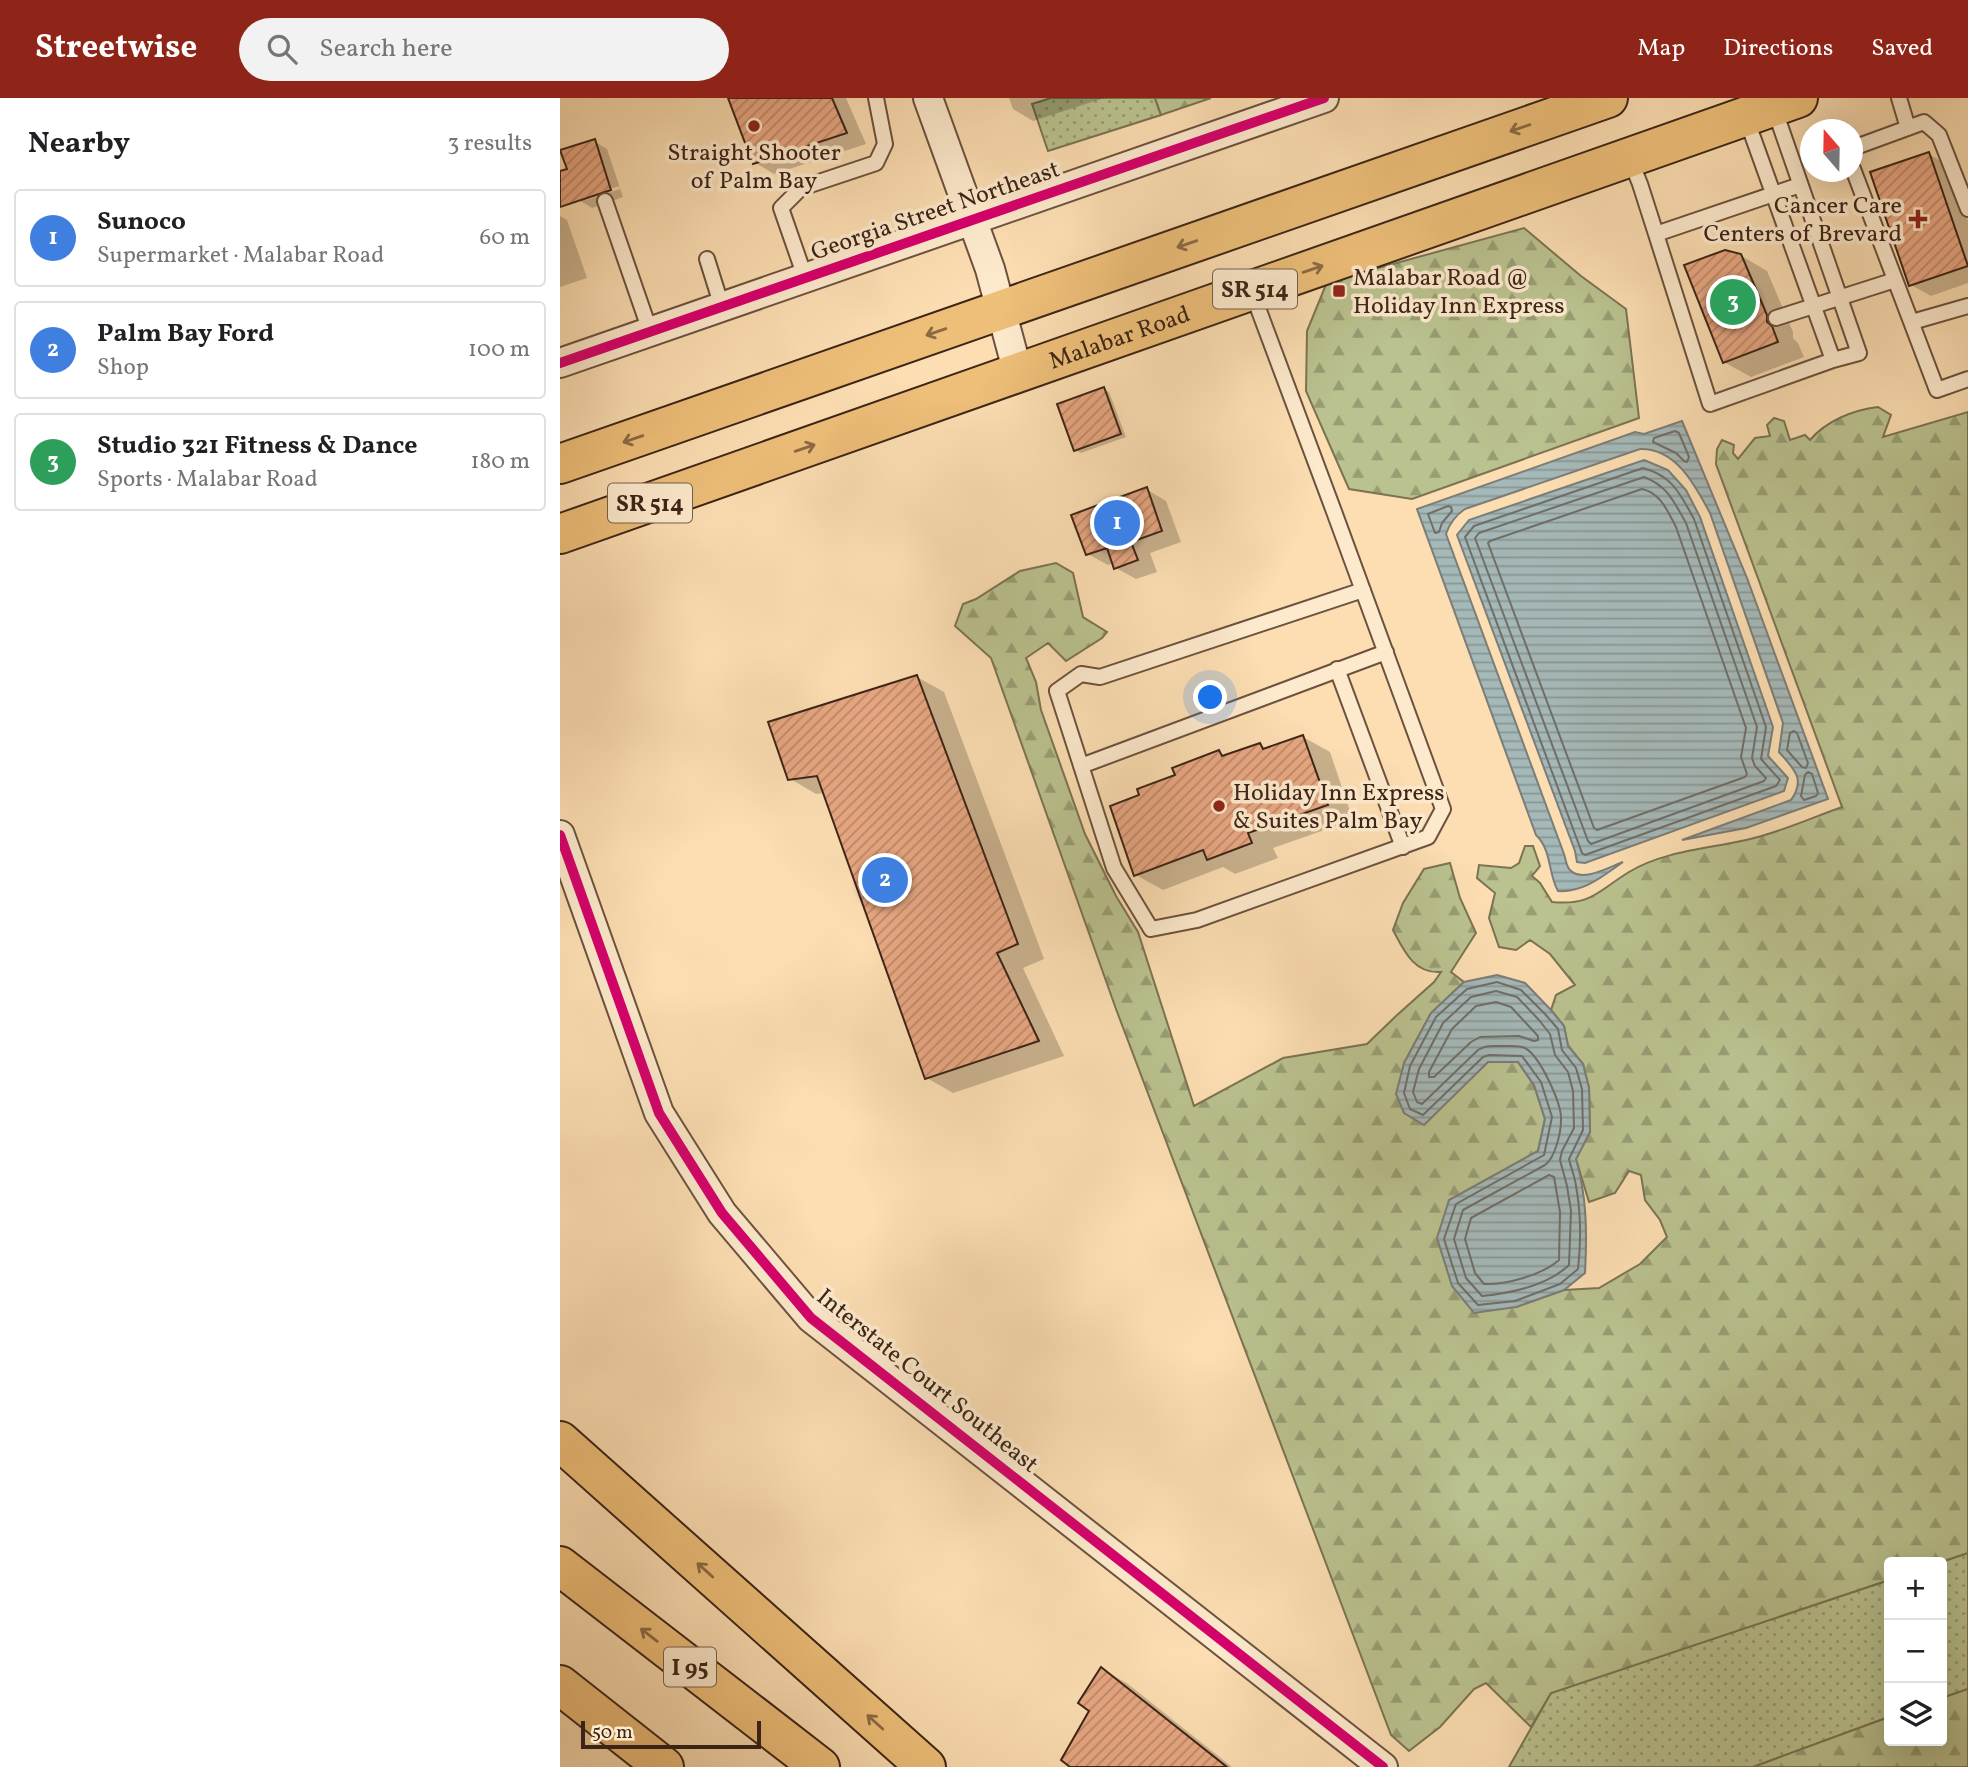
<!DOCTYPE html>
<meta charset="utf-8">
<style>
:root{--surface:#fff;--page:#f2f2f2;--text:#202124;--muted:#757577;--line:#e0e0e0;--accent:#8f2418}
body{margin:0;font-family:Vollkorn,serif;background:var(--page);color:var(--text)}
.controls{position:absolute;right:21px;bottom:21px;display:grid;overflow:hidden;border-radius:7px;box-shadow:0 7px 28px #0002}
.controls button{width:63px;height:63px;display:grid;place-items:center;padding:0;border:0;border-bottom:2px solid var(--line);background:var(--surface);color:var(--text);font:35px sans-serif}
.compass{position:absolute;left:1240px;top:21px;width:63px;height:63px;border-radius:50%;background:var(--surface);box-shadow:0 7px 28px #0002;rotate:340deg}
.scale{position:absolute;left:21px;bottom:18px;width:180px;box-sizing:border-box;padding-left:7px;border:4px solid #3c2417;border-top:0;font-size:19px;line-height:24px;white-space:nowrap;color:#3c2417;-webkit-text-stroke:5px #fdeacd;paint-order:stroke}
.you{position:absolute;left:651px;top:600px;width:24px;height:24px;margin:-18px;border:5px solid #fff;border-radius:50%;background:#1a73e8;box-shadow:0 0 0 10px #1a73e833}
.badge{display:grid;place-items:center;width:46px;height:46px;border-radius:50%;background:var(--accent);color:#fff;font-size:23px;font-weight:700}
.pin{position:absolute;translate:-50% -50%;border:4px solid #fff;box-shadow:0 2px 7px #0006}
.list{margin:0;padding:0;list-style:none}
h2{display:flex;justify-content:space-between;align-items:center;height:91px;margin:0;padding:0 28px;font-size:30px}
h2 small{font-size:23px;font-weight:400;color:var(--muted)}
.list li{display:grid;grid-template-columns:46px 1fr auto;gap:21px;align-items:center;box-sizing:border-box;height:98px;margin:0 14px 14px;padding:0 14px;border:2px solid var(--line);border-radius:7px}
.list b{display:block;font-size:26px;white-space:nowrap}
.list p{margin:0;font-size:23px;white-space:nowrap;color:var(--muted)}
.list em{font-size:23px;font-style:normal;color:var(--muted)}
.icon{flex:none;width:38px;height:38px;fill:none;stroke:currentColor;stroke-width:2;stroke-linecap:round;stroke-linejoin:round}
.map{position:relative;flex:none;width:1408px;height:1669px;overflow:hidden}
header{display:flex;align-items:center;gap:42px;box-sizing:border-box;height:98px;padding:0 35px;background:var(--accent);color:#fff}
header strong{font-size:33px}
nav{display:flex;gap:38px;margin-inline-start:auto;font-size:24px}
.search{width:490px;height:63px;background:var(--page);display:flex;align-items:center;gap:18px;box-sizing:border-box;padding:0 24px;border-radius:38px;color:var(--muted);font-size:26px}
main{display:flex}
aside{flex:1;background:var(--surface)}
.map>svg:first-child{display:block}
</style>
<header>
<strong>Streetwise</strong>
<div class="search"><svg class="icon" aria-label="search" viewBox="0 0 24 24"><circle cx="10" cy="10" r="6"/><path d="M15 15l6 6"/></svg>Search here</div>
<nav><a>Map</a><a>Directions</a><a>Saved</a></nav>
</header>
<main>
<aside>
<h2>Nearby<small>3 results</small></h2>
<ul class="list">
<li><span class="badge" style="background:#3f7fe0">1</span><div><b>Sunoco</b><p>Supermarket · Malabar Road</p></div><em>60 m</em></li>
<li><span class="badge" style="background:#3f7fe0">2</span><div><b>Palm Bay Ford</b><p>Shop</p></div><em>100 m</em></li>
<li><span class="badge" style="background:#2e9e5b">3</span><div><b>Studio 321 Fitness &amp; Dance</b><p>Sports · Malabar Road</p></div><em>180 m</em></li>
</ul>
</aside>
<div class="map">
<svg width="1408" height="1669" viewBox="0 0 1408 1669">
<defs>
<pattern id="grass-dots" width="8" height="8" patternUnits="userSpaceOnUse" patternTransform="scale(1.75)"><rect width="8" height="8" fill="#bac28f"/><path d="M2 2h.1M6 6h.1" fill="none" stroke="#989d74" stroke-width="1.8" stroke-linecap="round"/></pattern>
<pattern id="forest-firs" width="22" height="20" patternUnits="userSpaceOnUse" patternTransform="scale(1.75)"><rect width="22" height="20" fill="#bac28f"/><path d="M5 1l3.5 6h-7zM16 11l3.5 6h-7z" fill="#989d74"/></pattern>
<pattern id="water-rules" width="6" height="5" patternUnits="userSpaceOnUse" patternTransform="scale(1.75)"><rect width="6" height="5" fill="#a5b9b9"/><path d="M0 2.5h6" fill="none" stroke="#889695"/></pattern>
<pattern id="building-hatch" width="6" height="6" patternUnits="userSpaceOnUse" patternTransform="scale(1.75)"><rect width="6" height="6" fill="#e8a782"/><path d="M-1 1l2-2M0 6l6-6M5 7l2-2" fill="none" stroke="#bd8869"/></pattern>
</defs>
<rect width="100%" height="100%" fill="#fcdeb2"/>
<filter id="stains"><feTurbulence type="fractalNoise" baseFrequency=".00286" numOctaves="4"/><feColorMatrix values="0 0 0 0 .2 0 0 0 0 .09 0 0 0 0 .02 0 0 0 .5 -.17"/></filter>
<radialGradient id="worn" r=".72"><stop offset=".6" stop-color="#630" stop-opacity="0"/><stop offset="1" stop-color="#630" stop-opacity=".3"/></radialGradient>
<path fill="url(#grass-dots)" stroke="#7b7353" stroke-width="2" d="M491,0H595L601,17L488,53L472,6Z
M1408,1455V1591L1382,1600L1381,1464Z
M1329,1482V1619L1193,1669H949L991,1595Z"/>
<path fill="url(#forest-firs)" stroke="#7b7353" stroke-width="2" d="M595,0H651L601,17Z
M964,130L1021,178L1066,211L1079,320L852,401L789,391L746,293L747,233L767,184Z
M1318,309L1331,317L1323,339L1408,314V1455L1381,1464H1329V1482L991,1595L971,1629L926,1585L914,1591L880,1629L849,1653L831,1637L556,911L431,560L395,528L403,506L416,501L460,473L496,465L513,475L523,519L547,534L542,540L506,563L488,545L466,560L476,584L481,612L525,736L556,798L578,834L634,1008L723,960L807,946L836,918L874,884L881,874C854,876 844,853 833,832L843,805L864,771L890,765L900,800L916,835L891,874L904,884L871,915L844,965L899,991L928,964H958L974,987L985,1021L978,1053L890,1102L956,1209L1004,1192L1039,1190L1080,1166L1107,1139L1100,1122L1085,1102L1081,1077L1069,1073L1055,1095L1029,1104L1016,1061L1030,1034L1029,990L1023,966L1008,948L1004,928L991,912L996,897L1015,887L990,856L970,842L956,852L939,849L929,820L935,795L917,780L919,767L951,770L959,765L965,748H973L980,768L972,778L980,785L992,804C1031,808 1038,793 1069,774C1104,753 1147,751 1186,742C1219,735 1251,720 1282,709L1156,366L1157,351L1162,342L1174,347L1173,355L1178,361L1195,340L1210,338L1207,327L1214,320L1224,323L1230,342L1245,337L1250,342C1266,323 1293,312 1318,309Z
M1408,1591V1669H1193L1329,1619V1643H1382V1600Z"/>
<path fill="url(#water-rules)" stroke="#7b7d78" stroke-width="2" d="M1122,323L1187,480L1268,701L1186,730L1122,742L1231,702C1246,681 1234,671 1219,654L1223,625L1150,415C1135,387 1116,350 1080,351L905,411C896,417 889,427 886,436L1004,756C1006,762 1006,768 1010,772C1022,785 1049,769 1063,764C1043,778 1023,795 998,793C988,776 992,752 976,737L857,411L1075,334L1084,336Z
M1084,362L1108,372L1126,392L1140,419L1213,629L1208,658L1228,680L1224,693L1025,765L1017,764L1015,753L897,437L909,422Z
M937,877L965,885L991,912L1004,928L1008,948L1023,966L1029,990L1030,1034L1016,1061C1027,1099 1027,1135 1025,1175L1004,1192L956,1209L914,1215L892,1188L877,1140L889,1102L978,1053L985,1021L974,987L958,964H928L864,1027L844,1015L836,996L844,965L871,915L904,884Z"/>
<path fill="#0003" fill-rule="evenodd" d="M174,0H286L306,46L214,76L194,64Z
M449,0H544L473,23L453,11Z
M34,43L47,51L63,99L32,110L19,102ZM59,88L60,91L26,102V99Z
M1369,56L1389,68L1408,123V185L1371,198L1351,187Z
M0,118L7,122L27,180L0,189Z
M1180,157L1207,173L1233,234V240L1238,245L1244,259L1191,279L1164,264Z
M543,291L549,294L566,339L521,355L515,352Z
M586,391L606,403L621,444L590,455L597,474L576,481L556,470L554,465L548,467L528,456Z
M357,579L384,594L484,861L463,870L504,958L393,995L367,980L264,695L256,696L229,680Z
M743,639L770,654L793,722L713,750L718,760L675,776L663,769L603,792L576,777L582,698L659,654L666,659L700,647L707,651Z
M542,1571L568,1586L672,1669H513Z"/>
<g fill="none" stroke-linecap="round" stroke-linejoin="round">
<path stroke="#706e68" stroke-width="2" d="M1115,333L1119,335L1129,359L1127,364L1124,363L1116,355L1093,344L1094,340Z
M1083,370C1113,378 1120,396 1134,421L1206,629L1201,661L1220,682L1216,688L1025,757L1022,755L905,439L914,428Z
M1084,379C1108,388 1114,404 1126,425L1197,629L1192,660L1195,668L1206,680L1204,683L1031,746L1028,743L915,440L919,435Z
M1082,391C1101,395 1108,414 1116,429L1186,630L1181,659L1187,676L1185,679L1037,732L1034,730L928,445L930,443Z
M888,408L891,409L892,413L882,425L879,434L875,435L868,416Z
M1234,633L1237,635L1248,665L1246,670L1242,669L1227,652L1230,635Z
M1248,674L1252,676L1258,695L1256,698L1244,702L1241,698L1245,677Z
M937,884L961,892L985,916L998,931L1002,952L1016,970L1022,991L1023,1032L1009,1061C1011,1070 1015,1079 1016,1088C1021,1115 1021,1144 1018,1171L1000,1186L955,1203L918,1207L898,1185L884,1141L896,1106L984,1057L992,1019L981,984L962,958L929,957L923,959L863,1017L850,1011L844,995L850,968L876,919L907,891Z
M936,893L957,899L979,922L990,936L995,957L1008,974L1013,993L1014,1030L1002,1053L1000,1062L1007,1088L1011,1113L1009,1167C987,1188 952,1195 922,1198L906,1180L894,1141L903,1112L985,1067C995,1060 1001,1035 1001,1022C1002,1006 980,958 965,950C959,947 951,948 944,948C934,948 926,947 918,952L862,1006L857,1004L853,994L859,971L883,925L911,899Z
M936,904L951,909L978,938V942L974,943L959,938L920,939L911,944L874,979H869V974L892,931L916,908Z
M989,1077L994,1079L1000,1114L999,1162C982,1177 946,1187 924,1186L915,1175L905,1141L911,1120Z"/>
</g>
<path fill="url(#building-hatch)" stroke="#3c2417" stroke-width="2" d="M168,0H272L287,35L193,66Z
M35,41L51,92L0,109V73L7,71L0,52Z
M1369,54L1408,168L1349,188L1310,74Z
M1165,152L1181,156L1207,217V224L1212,228L1218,244L1163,265L1124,167Z
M544,289L561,336L514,353L497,306Z
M587,389L602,433L571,444L578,462L554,471L547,450L526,457L511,417Z
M357,577L458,846L437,855L479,943L365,981L257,678L228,682L208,624Z
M743,637L768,707L688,735L692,745L647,762L643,752L574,778L550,708L579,697L577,691L615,677L612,670L659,652L662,658L700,645L703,651Z
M541,1569L667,1669H510L501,1662L529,1613L518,1605Z"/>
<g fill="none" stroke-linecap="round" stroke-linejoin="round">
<defs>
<path id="service" d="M1339,0L1348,30
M1186,20L1273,262L1299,255L1214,10
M1293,50L1364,24L1379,37L1408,111
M1070,61L1080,86L1096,136L1240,87
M1293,71L1377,292L1408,281
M45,103L90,233
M1096,136L1150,306L1273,262
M147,161L162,209
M245,179L221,110L241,90L316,65L325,46L316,0
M692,194C757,366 820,538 883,711L868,739L637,822L591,831L554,770L497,593L521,576L540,579L803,492
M1216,220L1335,182
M1352,224L1408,208
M777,571L843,749
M521,668L826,554"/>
<path id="minor" d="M368,0L430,171L458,275
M0,265L764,0
M0,737L99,1015L162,1115L251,1220L823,1669"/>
<g id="primary">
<path d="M0,366L1048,0"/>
<path id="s1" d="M0,436L1238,0"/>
</g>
<path id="motorway" d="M0,1343L366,1669
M0,1468L260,1669
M0,1587L104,1669"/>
</defs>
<use href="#service" stroke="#6c523e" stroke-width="18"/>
<use href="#minor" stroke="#6c523e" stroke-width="32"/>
<use href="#primary" stroke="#3c2417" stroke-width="42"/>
<use href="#motorway" stroke="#3c2417" stroke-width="42"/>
<use href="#service" stroke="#fdeacd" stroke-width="14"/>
<use href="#minor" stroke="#fdeacd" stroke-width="28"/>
<use href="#primary" stroke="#eebf79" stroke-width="38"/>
<use href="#motorway" stroke="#eebf79" stroke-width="38"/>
<defs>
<path id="cycleway" d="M0,265L764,0
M0,737L99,1015L162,1115L251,1220L823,1669"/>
</defs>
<use href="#cycleway" stroke="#fdeacd" stroke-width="15"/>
<use href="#cycleway" stroke="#d6006c" stroke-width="10"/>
</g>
<defs><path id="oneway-shaft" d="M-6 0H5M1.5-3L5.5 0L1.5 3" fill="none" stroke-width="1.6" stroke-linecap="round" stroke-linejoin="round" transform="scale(1.75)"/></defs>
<g stroke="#8c6a43">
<use href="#oneway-shaft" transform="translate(960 30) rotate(161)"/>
<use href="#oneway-shaft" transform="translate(627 146) rotate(161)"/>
<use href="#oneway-shaft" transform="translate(753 171) rotate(-19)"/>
<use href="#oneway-shaft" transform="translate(376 234) rotate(161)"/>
<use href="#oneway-shaft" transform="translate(73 341) rotate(161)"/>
<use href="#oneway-shaft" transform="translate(245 350) rotate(-19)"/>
<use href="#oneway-shaft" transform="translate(145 1472) rotate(-138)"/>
<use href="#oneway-shaft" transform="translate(89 1537) rotate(-142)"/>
<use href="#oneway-shaft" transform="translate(315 1624) rotate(-138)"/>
</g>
<g fill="#8f2418" stroke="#fdeacd" stroke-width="2.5">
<circle cx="194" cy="28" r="7"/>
<path d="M1354.5 110.5h7v7h7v7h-7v7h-7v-7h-7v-7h7z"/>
<rect x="772" y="186" width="14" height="14" rx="3.5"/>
<circle cx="659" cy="708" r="7"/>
</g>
<g text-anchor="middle" stroke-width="7" stroke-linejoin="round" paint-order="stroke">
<g fill="#fdeacd" stroke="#765f4e" stroke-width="2">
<rect x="653" y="171.5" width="84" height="39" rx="5"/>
<rect x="48" y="385.5" width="84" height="39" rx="5"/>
<rect x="104" y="1549.5" width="52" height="39" rx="5"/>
</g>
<g font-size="23" font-weight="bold" fill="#3c2417">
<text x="695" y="199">SR 514</text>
<text x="90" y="413">SR 514</text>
<text x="130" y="1577">I 95</text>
</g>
<g font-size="24" fill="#3c2417" stroke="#fdeacd" text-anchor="start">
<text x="194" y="62" text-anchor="middle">Straight Shooter<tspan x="194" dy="28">of Palm Bay</tspan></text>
<text x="1342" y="115" text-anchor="end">Cancer Care<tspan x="1342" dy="28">Centers of Brevard</tspan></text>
<text x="793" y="187">Malabar Road @<tspan x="793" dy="28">Holiday Inn Express</tspan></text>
<text x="673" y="702">Holiday Inn Express<tspan x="673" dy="28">&amp; Suites Palm Bay</tspan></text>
</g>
<g font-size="24" fill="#3c2417" stroke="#fdeacd">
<text transform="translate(375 112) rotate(-19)" y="8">Georgia Street Northeast</text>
<text dy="8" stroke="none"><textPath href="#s1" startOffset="593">Malabar Road</textPath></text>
<text transform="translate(368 1282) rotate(39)" y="8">Interstate Court Southeast</text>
</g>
</g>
<rect width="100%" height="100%" filter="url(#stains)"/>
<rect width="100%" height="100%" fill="url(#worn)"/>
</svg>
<div class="controls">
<button>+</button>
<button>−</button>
<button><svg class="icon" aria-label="layers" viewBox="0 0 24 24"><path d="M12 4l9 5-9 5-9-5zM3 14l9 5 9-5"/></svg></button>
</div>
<svg class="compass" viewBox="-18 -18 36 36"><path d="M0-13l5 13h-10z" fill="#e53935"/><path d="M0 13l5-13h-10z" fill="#757577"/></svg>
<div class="scale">50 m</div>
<div class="you"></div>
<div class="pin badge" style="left:557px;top:425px;background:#3f7fe0">1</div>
<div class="pin badge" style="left:325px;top:782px;background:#3f7fe0">2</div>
<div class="pin badge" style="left:1173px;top:204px;background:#2e9e5b">3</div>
</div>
</main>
